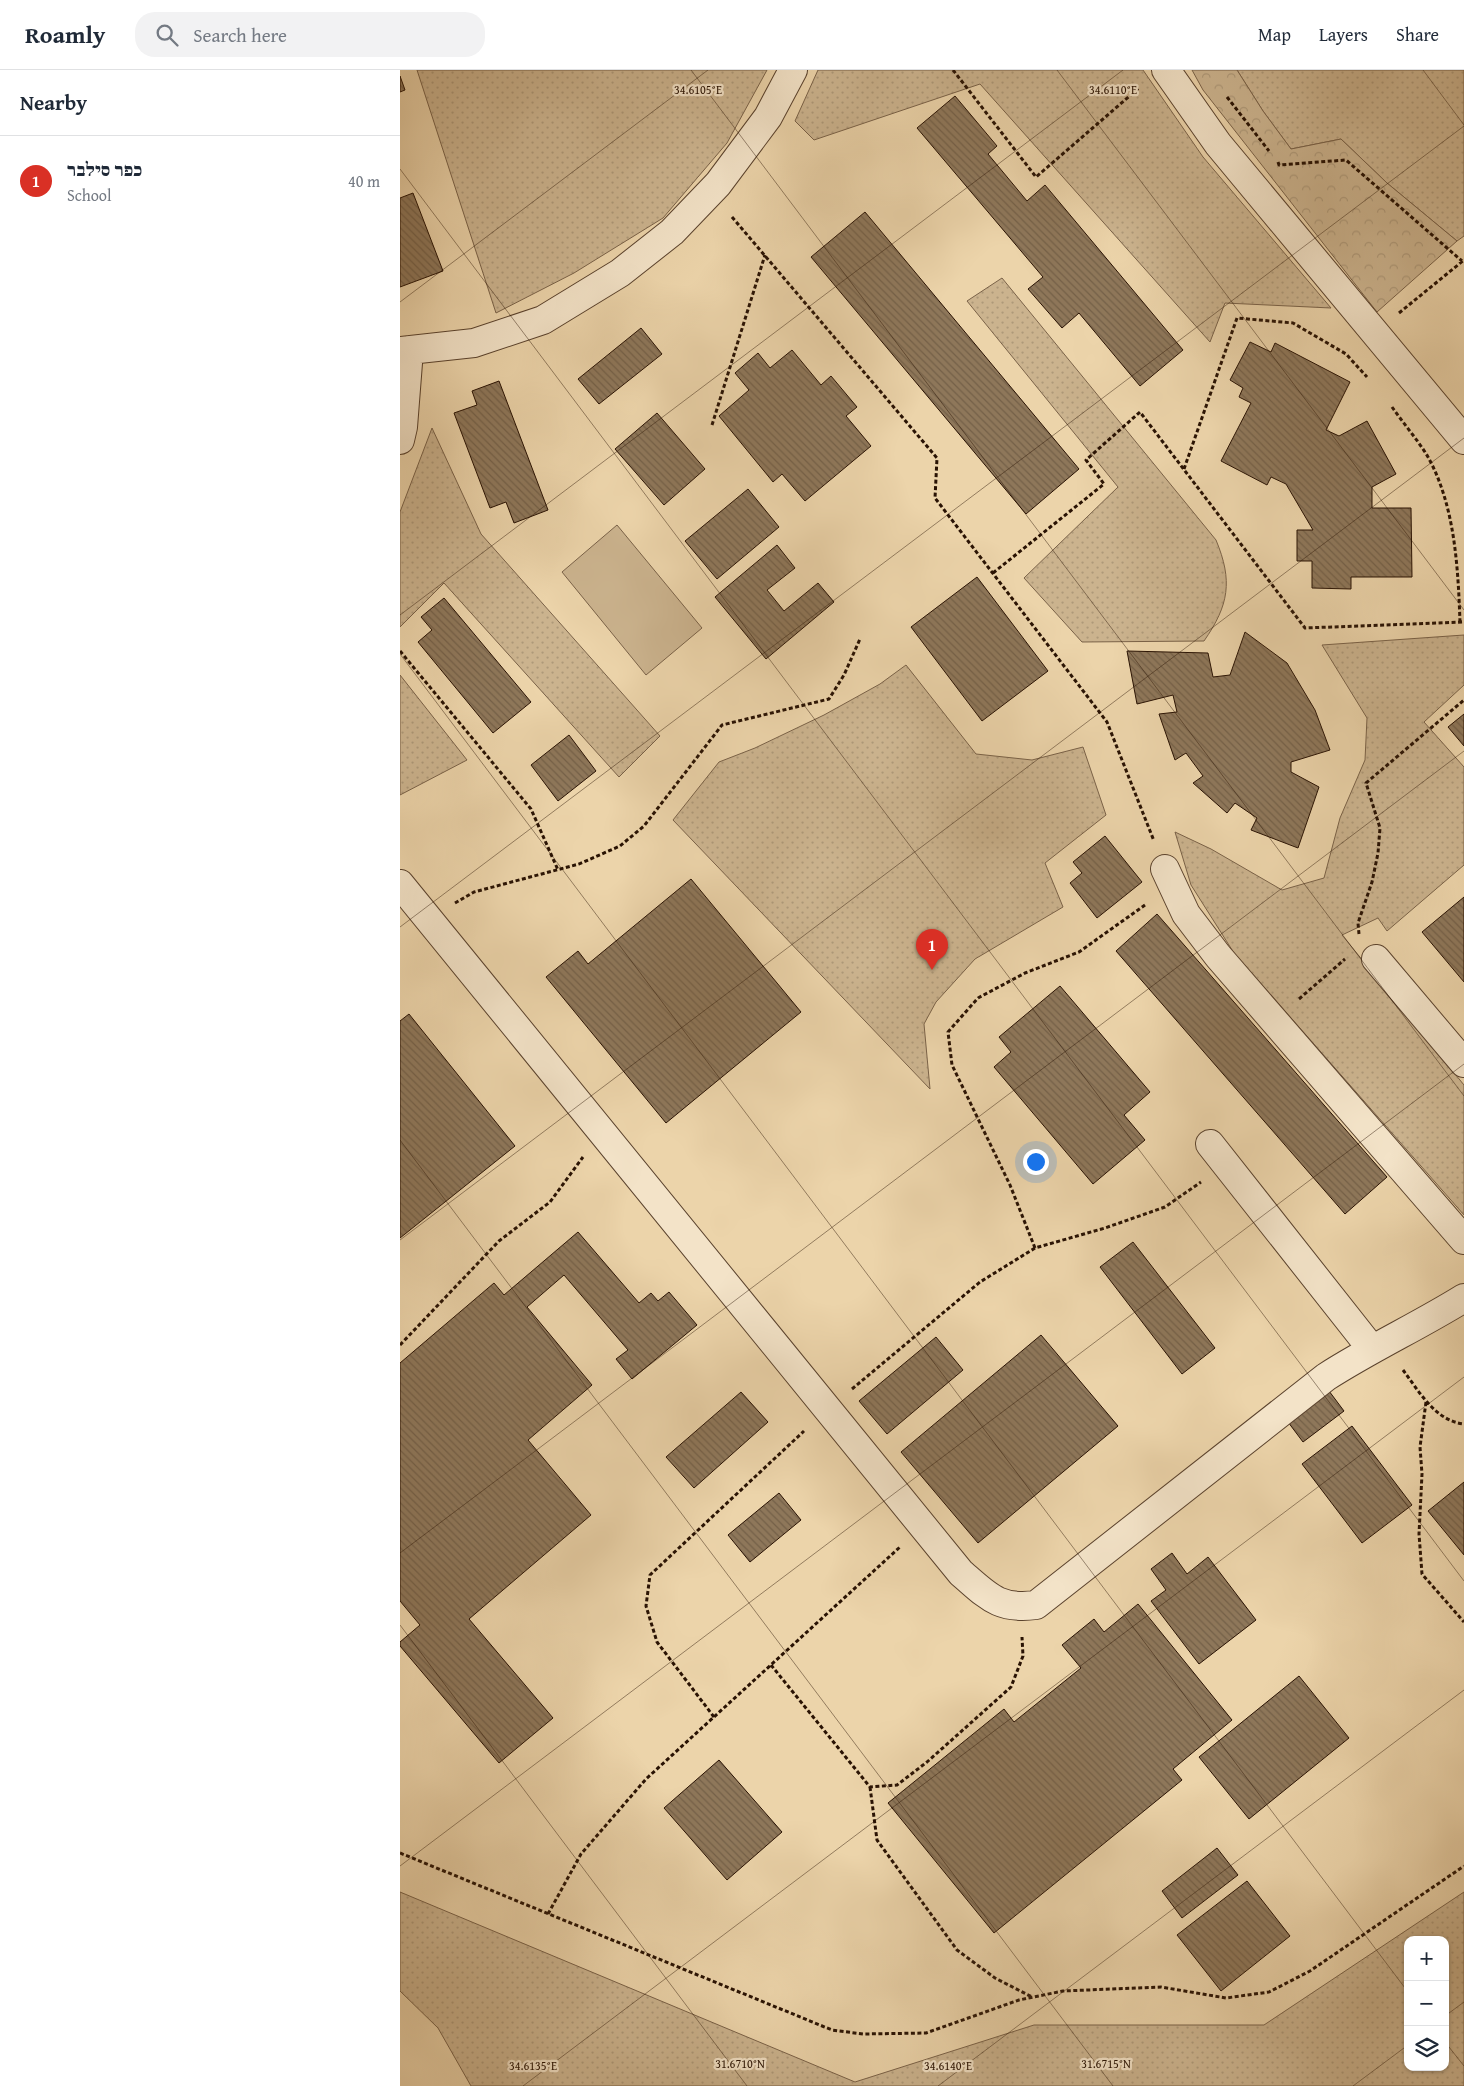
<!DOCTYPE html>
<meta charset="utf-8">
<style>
:root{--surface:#fff;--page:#f2f2f3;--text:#1f2937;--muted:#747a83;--line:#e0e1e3;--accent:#d93025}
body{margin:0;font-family:"Gentium Book Plus","Frank Ruhl Libre",serif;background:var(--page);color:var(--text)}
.controls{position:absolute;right:15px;bottom:15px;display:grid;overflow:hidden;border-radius:10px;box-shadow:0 1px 4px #0004}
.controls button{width:45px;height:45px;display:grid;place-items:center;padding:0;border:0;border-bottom:1px solid var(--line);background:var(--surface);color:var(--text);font:25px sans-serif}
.you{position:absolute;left:635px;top:1091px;width:18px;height:18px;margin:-12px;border:4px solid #fff;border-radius:50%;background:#1a73e8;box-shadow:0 0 0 8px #1a73e833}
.badge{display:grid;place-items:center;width:32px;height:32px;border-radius:50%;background:var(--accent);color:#fff;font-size:16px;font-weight:700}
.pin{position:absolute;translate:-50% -41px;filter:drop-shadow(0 1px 2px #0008)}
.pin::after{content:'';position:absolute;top:26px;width:18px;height:15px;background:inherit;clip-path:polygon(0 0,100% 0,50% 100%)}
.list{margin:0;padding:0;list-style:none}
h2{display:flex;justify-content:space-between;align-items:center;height:65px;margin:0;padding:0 20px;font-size:21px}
h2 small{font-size:16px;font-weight:400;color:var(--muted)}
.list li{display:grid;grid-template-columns:32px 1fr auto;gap:15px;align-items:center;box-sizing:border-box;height:90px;padding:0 20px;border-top:1px solid var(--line)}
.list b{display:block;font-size:19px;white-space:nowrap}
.list p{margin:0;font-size:16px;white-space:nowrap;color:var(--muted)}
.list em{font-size:16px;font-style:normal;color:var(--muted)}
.icon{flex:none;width:28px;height:28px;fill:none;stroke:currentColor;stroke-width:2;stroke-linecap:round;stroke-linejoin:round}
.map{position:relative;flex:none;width:1064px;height:2016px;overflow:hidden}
header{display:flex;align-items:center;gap:30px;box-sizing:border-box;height:70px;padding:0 25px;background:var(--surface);border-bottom:1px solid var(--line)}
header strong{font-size:24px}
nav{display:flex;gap:28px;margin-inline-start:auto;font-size:18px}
.search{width:350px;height:45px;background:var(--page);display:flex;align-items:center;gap:12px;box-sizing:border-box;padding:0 18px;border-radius:20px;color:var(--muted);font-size:19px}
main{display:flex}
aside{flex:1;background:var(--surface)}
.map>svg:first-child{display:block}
</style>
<header>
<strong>Roamly</strong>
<div class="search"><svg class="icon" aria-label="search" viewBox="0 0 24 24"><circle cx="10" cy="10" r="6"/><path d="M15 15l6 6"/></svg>Search here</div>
<nav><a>Map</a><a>Layers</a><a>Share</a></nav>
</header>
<main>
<aside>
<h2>Nearby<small></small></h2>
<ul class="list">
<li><span class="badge">1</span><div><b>כפר סילבר</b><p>School</p></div><em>40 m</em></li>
</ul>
</aside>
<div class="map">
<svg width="1064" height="2016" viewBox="0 0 1064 2016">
<defs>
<pattern id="grass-dots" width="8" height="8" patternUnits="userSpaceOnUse" patternTransform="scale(1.25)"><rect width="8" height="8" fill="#cbb38e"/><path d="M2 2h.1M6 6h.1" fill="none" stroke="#ae9979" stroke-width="1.8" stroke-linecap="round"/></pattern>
<pattern id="forest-crowns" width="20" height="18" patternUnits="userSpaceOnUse" patternTransform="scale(1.25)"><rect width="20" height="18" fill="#cbb38e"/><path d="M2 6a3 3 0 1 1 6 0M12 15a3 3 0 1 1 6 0" fill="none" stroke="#ae9979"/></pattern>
<pattern id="building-back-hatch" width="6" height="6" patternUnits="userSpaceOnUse" patternTransform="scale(1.25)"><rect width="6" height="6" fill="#8e775a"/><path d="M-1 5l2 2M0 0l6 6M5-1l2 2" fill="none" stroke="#746048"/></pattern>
</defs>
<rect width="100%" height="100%" fill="#ecd4aa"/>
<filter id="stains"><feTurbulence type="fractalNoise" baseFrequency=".004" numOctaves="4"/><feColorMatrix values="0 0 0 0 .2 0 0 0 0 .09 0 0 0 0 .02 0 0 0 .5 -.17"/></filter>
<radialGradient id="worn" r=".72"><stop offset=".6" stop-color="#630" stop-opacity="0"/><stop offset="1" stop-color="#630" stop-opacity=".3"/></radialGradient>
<path fill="url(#grass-dots)" stroke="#7a6248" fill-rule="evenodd" d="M17,0H367L327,73L263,148L174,203L96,243Z
M418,0H743L803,87L931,238L825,233L810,272L580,14L414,70L395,51Z
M837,0H1064V166L1057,171L987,113L941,69L891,79L863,41Z
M602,208L816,470C833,511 829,535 804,571L682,572L624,508L718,417L567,231Z
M32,358L81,464L260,666L219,707L44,513L0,557V442Z
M1064,565V615L1024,652L1064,697V795L987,861L978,848L942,865L1064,1015V1145L834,883L791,815L775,762L811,779L882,820L924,808L940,748L965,690L967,648L922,575Z
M506,595L576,684L632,690L683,677L706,745L645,793L663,837L575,889L536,932L524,954L530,1019L273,750L319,692L355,678L424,645L480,614Z
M0,605L67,690L0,725Z
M0,1822L455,2012L634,1955H864L1064,1822V2016H71L38,1958L0,1921ZM1008,1870H1045V1997H1008Z"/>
<path fill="url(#forest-crowns)" stroke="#7a6248" d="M792,0H837L863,41L891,79L941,69L987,113L1057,171L977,242L803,20Z"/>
<path fill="#cbb38e" stroke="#7a6248" d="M217,455L302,558L246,605L162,502Z"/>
<path fill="url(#building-back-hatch)" stroke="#291203" d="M0,6L5,20L0,22Z
M555,26L597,76L588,84L627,131L645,115L783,280L740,316L679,243L662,258L628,219L643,207L517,58Z
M13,123L43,201L0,217V128Z
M465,142L679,399L626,444L411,187Z
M241,258L262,284L199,334L178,309Z
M850,272L871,282L875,273L950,312L926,360L939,366L967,351L996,404L972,417V438H1011L1012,507H951V519L912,518V491H897V460H913L886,414L871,407L867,415L821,391L851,333L839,327L843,318L830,310Z
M392,280L421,315L431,306L457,337L446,346L471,376L405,431L382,404L373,412L319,346L349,320L335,303L358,283L370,298Z
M99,311L148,440L114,453L106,432L90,438L54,343L77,335L72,321Z
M257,343L305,399L264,435L215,379Z
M348,419L379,457L317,509L285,471Z
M377,475L395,498L367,520L384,541L418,513L434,532L366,589L315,527Z
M577,507L648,601L582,651L511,557Z
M44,528L131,632L93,663L18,572L32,560L21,547Z
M845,562L887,593L915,640L930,680L891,692V702L919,717L898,778L851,760L857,748L835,733L827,743L793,713L803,706L786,683L775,690L759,644L777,642L773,625L737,634L727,581L808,583L813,607L830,605Z
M1064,644V676L1048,657Z
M169,665L196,701L158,731L131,695Z
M705,766L742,812L697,848L670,813L682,803L673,792Z
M291,809L401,942L266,1053L146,907L178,881L188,894Z
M1064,827V912L1022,862Z
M757,844L987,1107L945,1144L716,881Z
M660,916L750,1022L724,1045L745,1070L693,1114L594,997L611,982L599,967Z
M9,944L115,1076L0,1168V951Z
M178,1162L239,1233L251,1223L258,1231L269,1222L297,1255L232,1309L216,1289L228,1280L164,1205L127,1237L192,1315L128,1370L191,1445L69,1549L153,1648L99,1693L0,1576V1572L20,1555L0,1531V1293L94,1213L104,1225Z
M733,1172L815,1278L782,1304L700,1197Z
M641,1265L718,1356L578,1473L501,1382Z
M536,1267L563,1300L487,1364L459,1331Z
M929,1321L944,1341L903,1372L888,1352Z
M341,1322L368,1352L294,1418L266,1387Z
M952,1356L1012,1435L962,1473L902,1394Z
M1064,1412V1485L1028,1441Z
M379,1423L401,1450L350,1492L328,1465Z
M772,1483L787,1504L808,1487L856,1550L799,1594L751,1531L766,1520L751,1499Z
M738,1534L832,1650L773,1699L782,1710L594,1863L488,1733L604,1639L614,1652L681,1598L662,1575L694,1549L704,1562Z
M899,1606L949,1668L849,1749L799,1687Z
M319,1690L382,1762L327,1810L264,1738Z
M817,1778L838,1805L782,1848L762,1821Z
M847,1811L890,1866L821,1921L777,1865Z"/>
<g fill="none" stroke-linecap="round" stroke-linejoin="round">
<defs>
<path id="minor" d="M766,0L818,74L1064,370
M0,281L74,273L143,250L220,203L272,162L318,114L368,47L393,0
M0,370L3,357L9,280
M765,799L786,844L818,886L1064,1170
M0,814L561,1503C588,1526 598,1540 636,1535L926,1307C971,1278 1019,1256 1064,1228
M976,889L1064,993
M810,1074L971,1278"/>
</defs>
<use href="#minor" stroke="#5a422d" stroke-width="30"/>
<path stroke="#291203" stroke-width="3" stroke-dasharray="4 2.5" stroke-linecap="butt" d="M553,0L636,107L740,17
M827,27L869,81
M878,92L879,95L946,90L1062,191
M332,147L537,388L535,428L707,652L754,771
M999,243L1064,190
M992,337C1003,353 1018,370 1028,387C1055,436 1058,497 1060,552
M312,355L365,185
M784,399L837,248L893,253L946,284L967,307
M593,503L704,414L686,390L740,342L905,558L1064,552
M0,581L131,739L158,800
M55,833L74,822L179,794L220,776L244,756L322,655L429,629L444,605L460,569
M959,864L958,853L972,812L978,783L980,758L966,713L1064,630
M899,929L945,889
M635,1178L610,1115L552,995L548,962L578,928L625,903L679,882L745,835
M0,1275L99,1171L150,1132L183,1087
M1003,1300C1019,1321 1035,1351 1064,1354
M452,1319L580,1212L635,1178L705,1158L765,1137L801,1112
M1026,1332L1020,1377L1022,1404L1019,1464L1022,1504L1064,1552
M371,1595L470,1717L497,1715L527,1692L611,1617L623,1586L622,1567
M314,1647L257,1572L246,1536L250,1505L404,1361
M470,1717L477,1770L557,1880L595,1908L632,1927
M0,1783L432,1960L463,1964L526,1963L619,1930L663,1921L761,1917L826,1928L869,1922L910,1901L1064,1796
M148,1844L181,1784L246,1709L500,1477"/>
<use href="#minor" stroke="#f3e3c8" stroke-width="28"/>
</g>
<path fill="none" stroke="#291203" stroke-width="1" stroke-opacity="0.45" d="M291,0L1064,1026M657,0L1064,540M1023,0L1064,55M0,99L1064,1511M0,232L308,0M0,545L723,0M0,584L1008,1922M0,857L1064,56M0,1070L713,2016M0,1170L1064,368M0,1483L1064,681M0,1555L347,2016M0,1796L1064,994M1045,1946L1064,1932M1045,1972L1064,1996M123,2016L1064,1307M538,2016L1064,1620M953,2016L1008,1975"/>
<g font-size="12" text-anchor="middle" fill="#291203" stroke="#f3e3c8" stroke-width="4.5" stroke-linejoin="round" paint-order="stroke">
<text x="298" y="24">34.6105°E</text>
<text x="713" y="24">34.6110°E</text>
<text x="340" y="1998">31.6710°N</text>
<text x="706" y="1998">31.6715°N</text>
<text x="133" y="2000">34.6135°E</text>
<text x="548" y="2000">34.6140°E</text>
</g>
<rect width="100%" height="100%" filter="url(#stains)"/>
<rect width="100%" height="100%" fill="url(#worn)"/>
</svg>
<div class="controls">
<button>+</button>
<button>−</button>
<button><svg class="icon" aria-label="layers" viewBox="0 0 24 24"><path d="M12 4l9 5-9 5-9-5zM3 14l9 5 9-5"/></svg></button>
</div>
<div class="you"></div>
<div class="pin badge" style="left:532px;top:900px">1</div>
</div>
</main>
